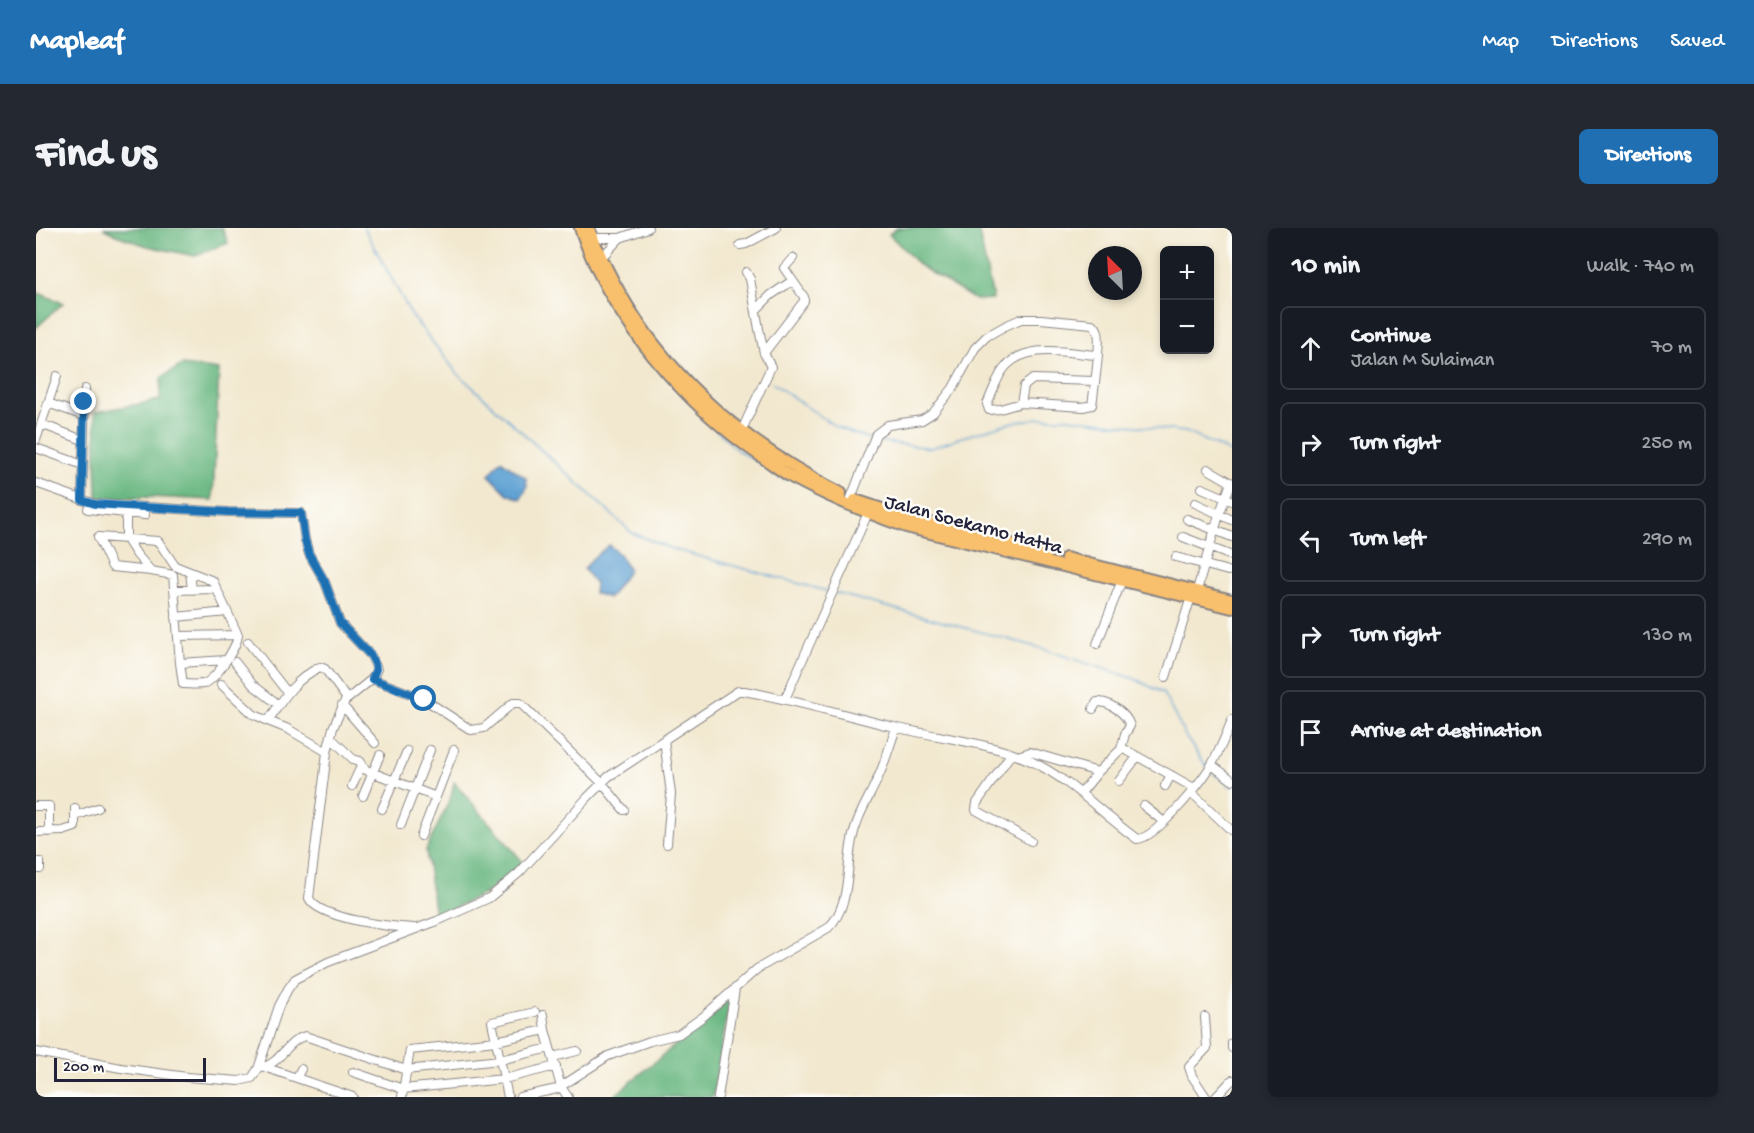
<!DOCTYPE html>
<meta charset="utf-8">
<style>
:root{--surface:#171b24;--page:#242831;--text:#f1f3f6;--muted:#9ea1a6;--line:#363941;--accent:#1f6fb2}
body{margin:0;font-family:"Gochi Hand",sans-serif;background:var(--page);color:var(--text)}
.controls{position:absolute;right:18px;top:18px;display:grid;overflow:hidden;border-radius:9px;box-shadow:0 3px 9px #0003}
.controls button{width:54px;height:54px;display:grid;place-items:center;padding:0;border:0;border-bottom:2px solid var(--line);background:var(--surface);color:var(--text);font:30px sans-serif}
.compass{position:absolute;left:1052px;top:18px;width:54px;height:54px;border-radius:50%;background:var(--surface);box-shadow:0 3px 9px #0003;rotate:336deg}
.scale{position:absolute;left:18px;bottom:15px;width:152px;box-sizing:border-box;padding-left:6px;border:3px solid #22223b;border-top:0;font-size:16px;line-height:21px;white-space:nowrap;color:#22223b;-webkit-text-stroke:4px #fdfcf7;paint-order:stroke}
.stop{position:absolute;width:18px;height:18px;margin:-14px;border:4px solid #1f6fb2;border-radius:50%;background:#fff}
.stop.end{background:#1f6fb2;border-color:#fff;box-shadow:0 2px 6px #0008}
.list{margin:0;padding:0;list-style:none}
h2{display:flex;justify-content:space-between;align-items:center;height:78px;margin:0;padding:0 24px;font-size:26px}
h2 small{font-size:20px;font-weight:400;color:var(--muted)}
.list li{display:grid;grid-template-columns:39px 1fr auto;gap:18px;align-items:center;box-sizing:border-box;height:84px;margin:0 12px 12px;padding:0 12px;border:2px solid var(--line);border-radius:9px}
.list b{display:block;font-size:22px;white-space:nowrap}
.list p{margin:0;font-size:20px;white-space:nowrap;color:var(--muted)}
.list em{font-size:20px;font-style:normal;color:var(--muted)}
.icon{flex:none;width:33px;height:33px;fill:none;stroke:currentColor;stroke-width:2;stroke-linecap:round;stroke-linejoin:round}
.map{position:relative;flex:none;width:1196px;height:869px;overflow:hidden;border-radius:9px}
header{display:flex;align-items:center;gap:36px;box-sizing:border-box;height:84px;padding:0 30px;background:var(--accent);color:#fff}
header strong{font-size:28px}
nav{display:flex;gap:33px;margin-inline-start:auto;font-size:21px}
.intro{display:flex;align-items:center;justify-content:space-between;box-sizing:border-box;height:144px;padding:0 36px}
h1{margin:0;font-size:42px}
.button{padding:15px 27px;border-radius:9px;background:var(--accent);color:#fff;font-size:21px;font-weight:700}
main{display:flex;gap:36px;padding:0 36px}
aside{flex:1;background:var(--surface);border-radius:9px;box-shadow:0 3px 9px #0003}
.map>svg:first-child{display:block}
</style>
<header>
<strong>Mapleaf</strong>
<nav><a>Map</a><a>Directions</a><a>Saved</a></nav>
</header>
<div class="intro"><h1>Find us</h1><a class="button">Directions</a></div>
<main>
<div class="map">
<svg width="1196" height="869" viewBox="0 0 1196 869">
<rect width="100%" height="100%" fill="#fdfcf7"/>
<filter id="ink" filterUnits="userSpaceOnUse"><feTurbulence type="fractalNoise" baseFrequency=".0167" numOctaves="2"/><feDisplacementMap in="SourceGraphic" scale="12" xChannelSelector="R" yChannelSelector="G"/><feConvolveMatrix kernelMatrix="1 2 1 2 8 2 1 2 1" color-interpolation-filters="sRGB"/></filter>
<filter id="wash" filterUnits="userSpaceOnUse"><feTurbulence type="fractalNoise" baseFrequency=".008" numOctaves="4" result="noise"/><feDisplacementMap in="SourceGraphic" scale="24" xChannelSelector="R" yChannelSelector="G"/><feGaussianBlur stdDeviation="1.35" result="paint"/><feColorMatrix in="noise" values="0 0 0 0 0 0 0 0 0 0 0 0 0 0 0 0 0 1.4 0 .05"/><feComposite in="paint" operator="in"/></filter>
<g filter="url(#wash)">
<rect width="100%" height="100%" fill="#f2e8cf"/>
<path fill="#69b781" stroke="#466c5e" stroke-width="1.5" d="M67,0H186L192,15L159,28L111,18L80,7Z
M861,0H942L957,71L939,72L884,38L853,6Z
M0,64L27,75L0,100Z
M146,137L183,142L177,272L112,269L61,271L59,184L124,172L125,150Z
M418,554L487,634L452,664L399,689L390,622L415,569Z
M694,771L677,869H577Z"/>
<path fill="#5fa1d3" stroke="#406287" stroke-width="1.5" d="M465,232L490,250L491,259L485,271L472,266L453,247Z
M573,317L583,326L593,342L573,370L558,365L559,356L548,341L556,331Z"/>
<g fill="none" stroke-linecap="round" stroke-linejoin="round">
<path stroke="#5fa1d3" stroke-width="1.5" d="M328,0L376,88L421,145L596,305L636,321L794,364
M735,154L800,199L835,212
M671,192L700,221L750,252
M839,213L895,220L923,210L973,195L1003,190H1032L1150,204L1196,225
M803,278L818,285
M799,365L1001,419L1099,451L1127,465L1151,511L1171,539
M1174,543L1196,559"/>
</g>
</g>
<g filter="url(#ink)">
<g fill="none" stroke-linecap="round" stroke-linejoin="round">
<defs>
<path id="minor" d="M557,10H584
M704,17L710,16L740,0
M565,30L584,10L612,0
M720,82L735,67L756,53
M728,125L768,73V69L748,40L757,30
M12,175L48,188
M985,175L988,158L997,151L1058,153
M5,196L47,212
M705,204L735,139L728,125L723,101L714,51L710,44
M0,212L21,148
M0,220L47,237
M1172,241L1196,255
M0,255L59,276L192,284L265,285L269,312L273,326L289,354L304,395L335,428L341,441L336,451L309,473L297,500L291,524L273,670C282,691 356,699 378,700
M1166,260L1196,273
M815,270L840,206L852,197L886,192L897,185L917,160L939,120L951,108L969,98L985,91H1005L1056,96C1060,99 1061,100 1062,104C1065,114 1058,163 1056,177L1047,179L985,175L964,181L953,182L951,176C956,165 960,152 967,142C988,113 1031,125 1061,127
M46,272L49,161
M1159,275L1196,292
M90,278V310L101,327L115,343L137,347L144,435L190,432
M52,281L109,287
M1151,291L1196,309
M1147,309L1196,328
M1140,329L1192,343
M115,343L76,339L62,309L122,313L139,338L177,353L202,407
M154,344L156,362
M138,362L180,361
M1161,362L1183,287L1195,255
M140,389L191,384
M143,408L202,407C201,419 179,453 167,456C161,457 153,456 147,456L144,435
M212,414L251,464
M1061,416L1086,352
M199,434L217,457L243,477
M1130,449L1155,369
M336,451L388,471L435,502L448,500L477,475H484L566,555L588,582
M185,456L217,486L232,493
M749,471L832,285
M306,477L339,515
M295,510L317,531L324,533L330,542L400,569
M628,512L635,566L631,616
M1085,521L1090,522L1158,560
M291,524L252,501L232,493C247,471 259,451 284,439L289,441L311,471
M975,526L941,575L940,582L995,613
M982,528L994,524L1062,544L1085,521L1089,506L1094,498C1091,486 1073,473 1061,474L1057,481
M1176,537L1196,552
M1083,553L1101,529
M316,558L326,536
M1129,558L1135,547
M1155,564L1196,603
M1045,565L1062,544
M327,568L344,527
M0,578H13V604
M1108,578L1128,594
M346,581L371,523
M39,588L62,580
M365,597L394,522
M0,604L27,603L39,599V580
M385,608L418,522
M0,634H4V641H0
M507,787L509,802
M1169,789L1171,820L1153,839L1156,848L1170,869
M1196,815V820
M0,824L85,840L151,849L203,853L216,850L222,841L243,778L252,761L259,751L292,734L401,693L453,670L483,645L551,570L572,549L702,463H708C759,472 808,487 858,499C904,510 952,514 995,533C1035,552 1066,586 1101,611C1120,611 1167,552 1176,536C1184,522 1190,507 1196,492
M517,829L541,823
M228,839C246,833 251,813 269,808L370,842L464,832L514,820
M228,839L317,869
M317,844L367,861L468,851L520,838
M261,849L265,841
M366,869L374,822L460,813L509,802L525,859L532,869
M472,869L456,794L499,784
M484,869L521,861L572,828L614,813L643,806L668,788L721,741L792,700C815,678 810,641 816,612C820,590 832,572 841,552C849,535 854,517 860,500
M682,869L699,761
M1180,869L1196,852"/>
<path id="highway" d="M544,0C575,91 648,176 726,229C736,236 746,244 757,250C793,269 831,285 870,299L1196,380
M553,0C600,122 690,207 805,265
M819,272L870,289L1012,325
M1030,330L1196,372"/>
</defs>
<use href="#minor" stroke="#8a8585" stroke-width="10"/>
<use href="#highway" stroke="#8a8585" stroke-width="14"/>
<use href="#minor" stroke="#fff" stroke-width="8"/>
<use href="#highway" stroke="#f8bf6c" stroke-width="10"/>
</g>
</g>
<g fill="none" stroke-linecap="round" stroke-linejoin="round" filter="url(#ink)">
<path stroke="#1f6fb2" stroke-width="8" d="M48,174L46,272L59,276L90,278L192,284L265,285L269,312L273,326L289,354L304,395L335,428L339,436L340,441L336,451L388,471"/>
</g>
<g text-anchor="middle" stroke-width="5" stroke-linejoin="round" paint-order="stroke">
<g font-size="20" fill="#22223b" stroke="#fdfcf7">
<text transform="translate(938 295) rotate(15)" y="7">Jalan Soekarno Hatta</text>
</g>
</g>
</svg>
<div class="controls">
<button>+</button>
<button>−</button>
</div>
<svg class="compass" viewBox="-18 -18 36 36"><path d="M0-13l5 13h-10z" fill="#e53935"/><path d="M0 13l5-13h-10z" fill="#9ea1a6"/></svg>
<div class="scale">200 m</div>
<div class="stop" style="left:388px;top:471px"></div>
<div class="stop end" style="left:48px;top:174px"></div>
</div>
<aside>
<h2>10 min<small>Walk · 740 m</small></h2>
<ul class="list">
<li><svg class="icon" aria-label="ahead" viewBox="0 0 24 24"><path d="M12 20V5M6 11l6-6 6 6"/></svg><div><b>Continue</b><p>Jalan M Sulaiman</p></div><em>70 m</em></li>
<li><svg class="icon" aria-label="right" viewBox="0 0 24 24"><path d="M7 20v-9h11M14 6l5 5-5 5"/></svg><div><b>Turn right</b></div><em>250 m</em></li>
<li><svg class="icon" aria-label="left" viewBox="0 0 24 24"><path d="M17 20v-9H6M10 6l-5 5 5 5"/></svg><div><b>Turn left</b></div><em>290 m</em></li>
<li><svg class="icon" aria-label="right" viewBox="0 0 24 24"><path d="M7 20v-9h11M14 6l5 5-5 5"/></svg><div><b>Turn right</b></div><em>130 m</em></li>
<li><svg class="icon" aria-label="arrive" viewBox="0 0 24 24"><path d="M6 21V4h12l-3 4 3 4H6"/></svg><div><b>Arrive at destination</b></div></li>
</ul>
</aside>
</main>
